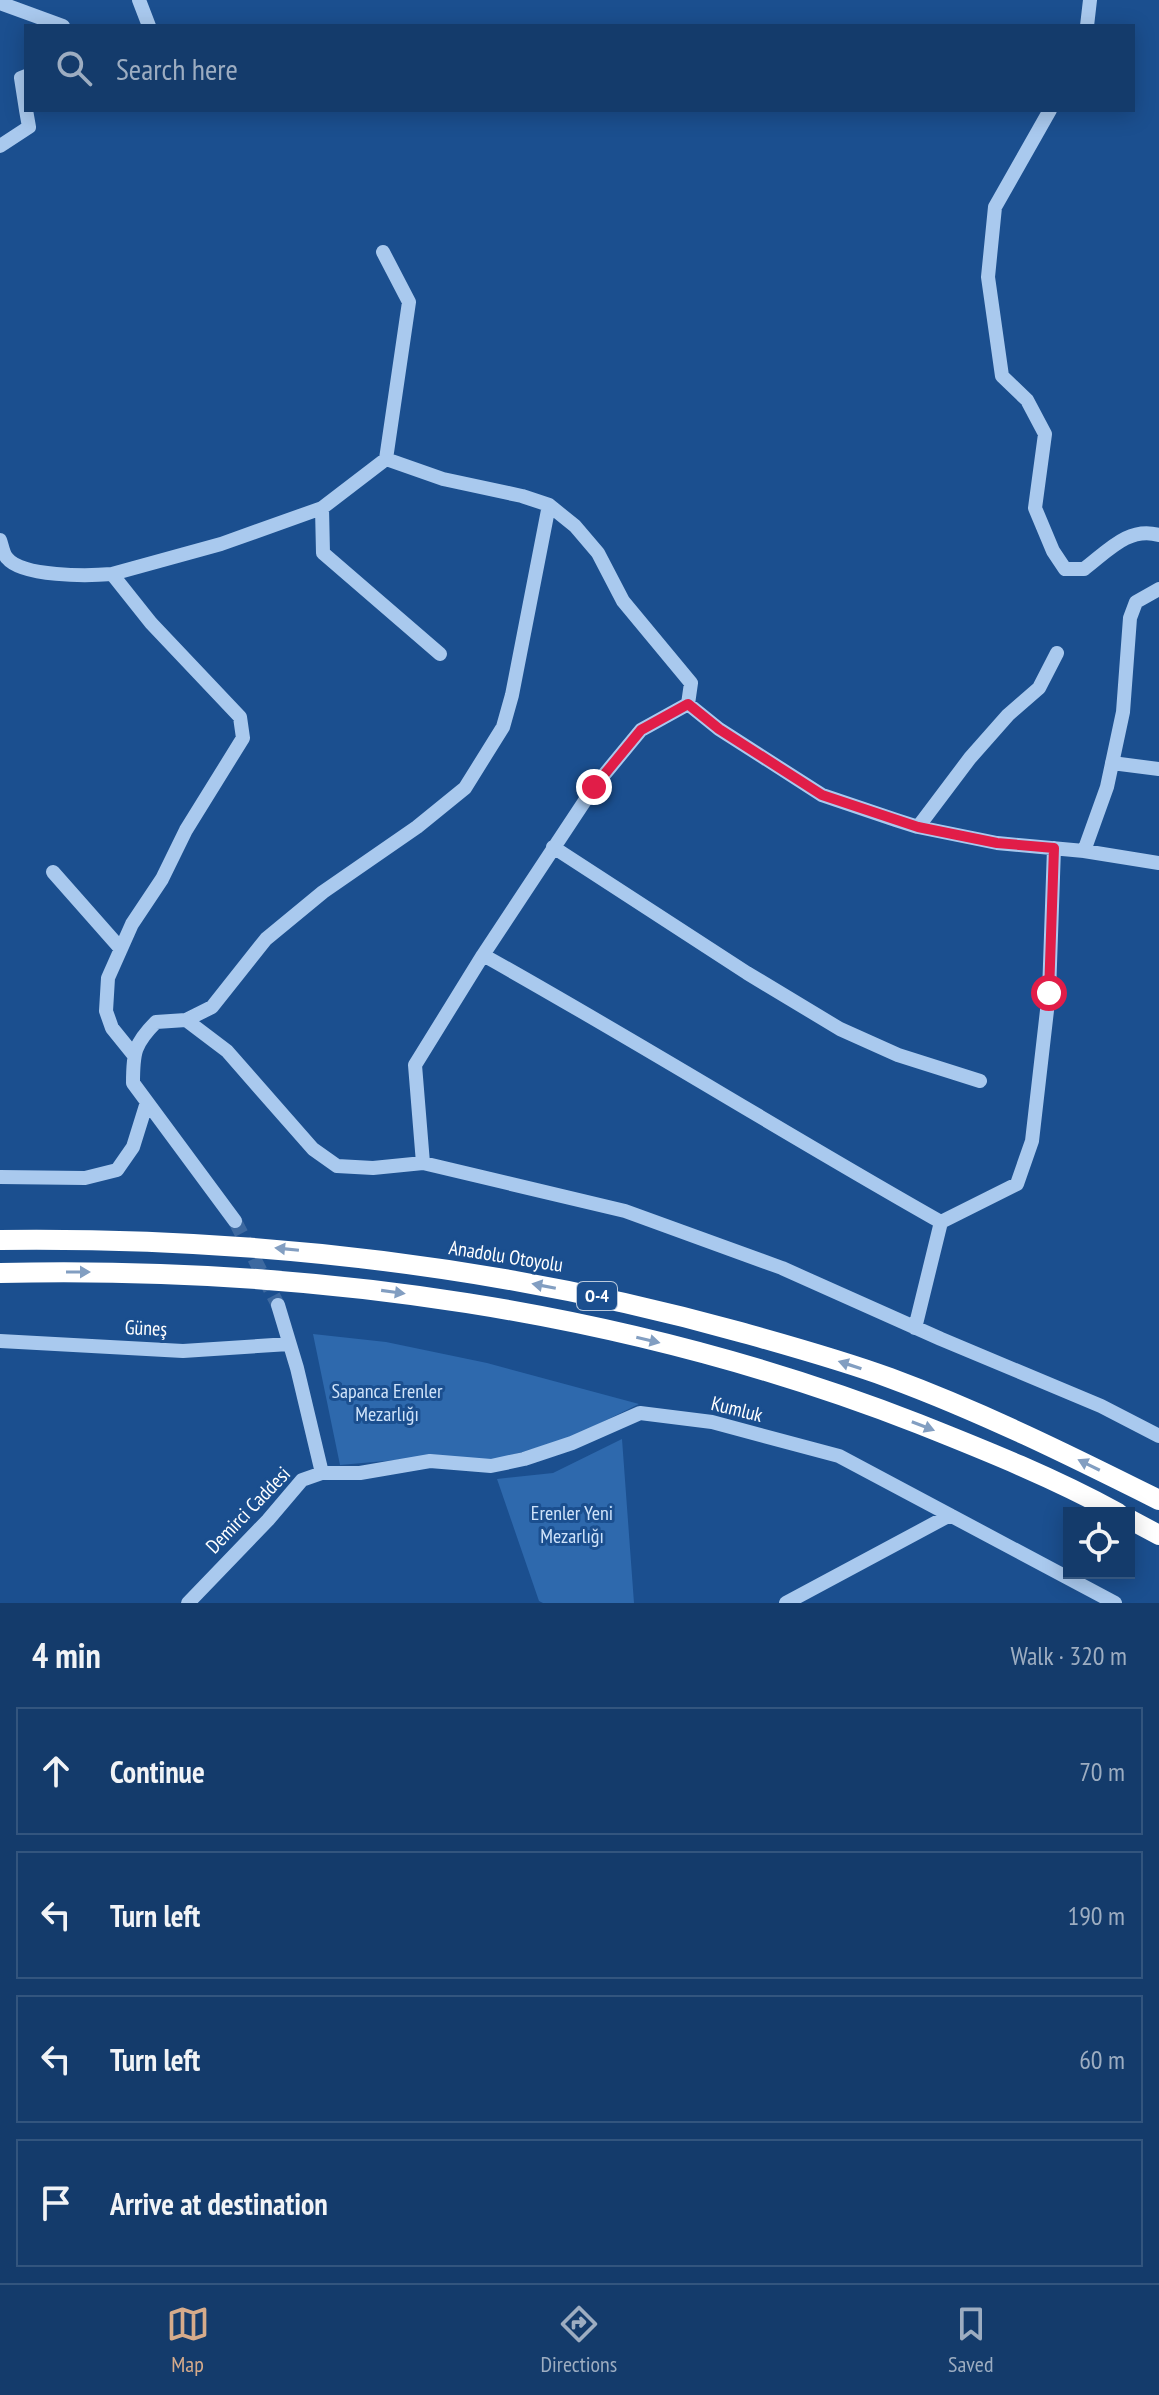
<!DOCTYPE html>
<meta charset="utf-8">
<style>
:root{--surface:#143b6b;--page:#1d4271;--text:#f1f3f6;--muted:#9dadc1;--line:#33557e;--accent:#d6ab8b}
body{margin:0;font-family:"PT Sans Narrow",sans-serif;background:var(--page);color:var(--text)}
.controls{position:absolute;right:24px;bottom:24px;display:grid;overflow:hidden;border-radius:0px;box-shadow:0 4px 20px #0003}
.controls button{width:72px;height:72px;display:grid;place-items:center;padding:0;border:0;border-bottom:2px solid var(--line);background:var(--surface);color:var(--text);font:40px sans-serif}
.stop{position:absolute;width:24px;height:24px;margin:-18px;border:6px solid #e11d48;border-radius:50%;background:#fff}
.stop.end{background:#e11d48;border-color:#fff;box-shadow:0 2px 8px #0008}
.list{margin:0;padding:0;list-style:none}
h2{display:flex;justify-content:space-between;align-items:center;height:104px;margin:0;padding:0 32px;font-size:34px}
h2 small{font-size:26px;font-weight:400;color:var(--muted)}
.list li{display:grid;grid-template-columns:52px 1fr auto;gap:24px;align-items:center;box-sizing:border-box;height:128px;margin:0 16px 16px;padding:0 16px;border:2px solid var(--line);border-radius:0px}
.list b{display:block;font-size:30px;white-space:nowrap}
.list em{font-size:26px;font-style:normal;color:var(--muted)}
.icon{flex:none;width:44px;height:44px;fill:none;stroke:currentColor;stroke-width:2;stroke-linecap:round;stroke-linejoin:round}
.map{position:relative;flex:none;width:1159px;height:1603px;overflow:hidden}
.search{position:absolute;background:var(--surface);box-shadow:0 4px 20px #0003;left:24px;right:24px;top:24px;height:88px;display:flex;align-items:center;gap:20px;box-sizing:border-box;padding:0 28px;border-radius:0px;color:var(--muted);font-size:30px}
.sheet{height:680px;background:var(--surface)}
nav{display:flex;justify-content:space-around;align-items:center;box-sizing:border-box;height:112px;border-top:2px solid var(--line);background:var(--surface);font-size:22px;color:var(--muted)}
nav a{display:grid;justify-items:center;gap:4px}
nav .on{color:var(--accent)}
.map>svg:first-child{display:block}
</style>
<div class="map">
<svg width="1159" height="1603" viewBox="0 0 1159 1603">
<rect width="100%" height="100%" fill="#1b4f8f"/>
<path fill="#2e69ad" d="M313,1334L386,1342L487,1363L639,1404L568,1439L490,1461L419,1458L340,1465Z
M622,1439L634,1603H543L539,1601L497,1479L553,1473Z"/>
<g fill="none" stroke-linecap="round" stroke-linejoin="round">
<path stroke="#3d69a0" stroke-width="14" stroke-dasharray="14 7" stroke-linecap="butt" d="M235,1221L278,1305"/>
<path stroke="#a9c9ee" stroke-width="14" d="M139,0L149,26
M0,3L63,26
M1087,26L1090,0
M26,76L21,78L26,110
M1050,110L995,207L988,277L1002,376L1027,400L1045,434L1035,508L1053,551L1065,569H1084C1107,552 1128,526 1159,535
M0,146L29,127L26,110
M383,252L409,302L386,459L443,479L522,496L549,505L575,526L598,553L623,601L691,683L688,704L641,730L594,787L483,955L415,1065L423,1163
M322,508L323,553L440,654
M0,540C2,545 3,554 7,558C22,577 88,576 112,574
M688,704L719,729L822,795L896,820L918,827L997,843L1084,851L1159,863
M1112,763L1159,769
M918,827L970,758L1008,715L1039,688L1057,653
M553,847L747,973L840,1029L898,1055L980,1081
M1084,851L1107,787L1123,712L1130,618L1136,602L1159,589
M53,872L121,949
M483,955C637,1041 787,1135 941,1222L915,1328
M186,1020L212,1007L266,939L323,892L417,827L465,788L503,727L512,695L549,505
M133,1054L112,1028L106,1011L108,978L132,924L162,879L186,830L243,738L240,717L151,623L112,574L221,544L322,508L386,459
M0,1177L85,1178L117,1170L133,1147L147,1102
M235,1221L133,1083C133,1053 134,1044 156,1022L186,1020L227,1051L313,1149L337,1166L373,1168L423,1163L625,1211L782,1268L941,1339L1101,1406L1159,1436
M941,1222L1017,1184L1032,1141L1049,993L1054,848
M0,1341L183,1351L289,1344
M322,1473H360L430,1461L491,1466L524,1459L572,1443L640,1413L712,1422L839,1456L1115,1603
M188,1603L268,1520L302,1480L322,1473L297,1368L278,1305
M786,1603L950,1515"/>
<path stroke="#fff" stroke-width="20" d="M0,1240C250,1237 499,1265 740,1332C790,1346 841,1360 890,1378C982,1412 1071,1456 1159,1500
M0,1273C313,1266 627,1310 919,1424C987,1451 1054,1478 1118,1513
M1129,1519L1159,1535"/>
</g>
<defs><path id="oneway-solid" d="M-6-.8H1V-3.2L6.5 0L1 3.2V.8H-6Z" transform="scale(2)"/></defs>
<g fill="#829ec1">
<use href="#oneway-solid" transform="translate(287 1249) rotate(-174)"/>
<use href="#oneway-solid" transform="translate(78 1272)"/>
<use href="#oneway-solid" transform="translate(544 1286) rotate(-169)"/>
<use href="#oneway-solid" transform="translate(393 1292) rotate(8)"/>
<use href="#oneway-solid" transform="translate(648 1340) rotate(13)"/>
<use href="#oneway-solid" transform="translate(850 1365) rotate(-162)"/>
<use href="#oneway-solid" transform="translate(923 1426) rotate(21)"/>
<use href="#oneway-solid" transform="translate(1089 1465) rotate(-154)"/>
</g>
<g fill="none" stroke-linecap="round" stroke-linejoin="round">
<path stroke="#e11d48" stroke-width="10" d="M594,787L641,730L688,704L719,729L822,795L918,827L997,843L1054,848L1049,993"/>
</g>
<g text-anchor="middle" stroke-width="6" stroke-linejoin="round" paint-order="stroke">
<rect fill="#1b4f8f" stroke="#bbcadd" stroke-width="2" x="577" y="1282" width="40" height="28" rx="6"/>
<g font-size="18" font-weight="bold" fill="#fff">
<text x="597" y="1302">O-4</text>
</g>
<g font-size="20" fill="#fff" stroke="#1b4f8f">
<text transform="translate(506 1256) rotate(9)" y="7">Anadolu Otoyolu</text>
<text transform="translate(146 1328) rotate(3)" y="7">Güneş</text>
<text transform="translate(737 1409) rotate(14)" y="7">Kumluk</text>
<text transform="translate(248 1510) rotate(-46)" y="7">Demirci Caddesi</text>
</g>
<g font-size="20" fill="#cfe3fa" stroke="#1b4f8f">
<text x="387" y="1398">Sapanca Erenler<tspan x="387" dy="23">Mezarlığı</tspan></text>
<text x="572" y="1520">Erenler Yeni<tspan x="572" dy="23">Mezarlığı</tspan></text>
</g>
</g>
</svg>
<div class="controls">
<button><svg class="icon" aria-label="locate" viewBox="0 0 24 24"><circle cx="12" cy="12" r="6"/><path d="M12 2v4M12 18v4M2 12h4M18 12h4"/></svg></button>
</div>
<div class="stop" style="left:1049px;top:993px"></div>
<div class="stop end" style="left:594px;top:787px"></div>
<div class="search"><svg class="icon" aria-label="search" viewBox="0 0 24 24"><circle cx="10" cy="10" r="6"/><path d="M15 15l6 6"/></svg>Search here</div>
</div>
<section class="sheet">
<h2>4 min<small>Walk · 320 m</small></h2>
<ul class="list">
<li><svg class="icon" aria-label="ahead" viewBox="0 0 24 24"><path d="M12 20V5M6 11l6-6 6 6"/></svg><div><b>Continue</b></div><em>70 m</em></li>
<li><svg class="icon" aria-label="left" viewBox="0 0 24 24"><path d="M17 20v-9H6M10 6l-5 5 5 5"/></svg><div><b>Turn left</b></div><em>190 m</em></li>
<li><svg class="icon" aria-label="left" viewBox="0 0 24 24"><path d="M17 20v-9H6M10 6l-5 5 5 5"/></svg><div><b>Turn left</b></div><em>60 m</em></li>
<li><svg class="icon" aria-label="arrive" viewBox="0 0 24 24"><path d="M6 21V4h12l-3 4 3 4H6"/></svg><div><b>Arrive at destination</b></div></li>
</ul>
</section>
<nav>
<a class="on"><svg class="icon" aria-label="map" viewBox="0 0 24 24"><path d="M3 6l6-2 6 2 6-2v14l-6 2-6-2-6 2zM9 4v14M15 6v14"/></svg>Map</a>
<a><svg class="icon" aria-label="directions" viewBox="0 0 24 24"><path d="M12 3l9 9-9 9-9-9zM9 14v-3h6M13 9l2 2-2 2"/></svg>Directions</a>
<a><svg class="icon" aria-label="saved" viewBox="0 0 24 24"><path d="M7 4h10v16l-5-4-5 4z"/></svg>Saved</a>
</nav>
